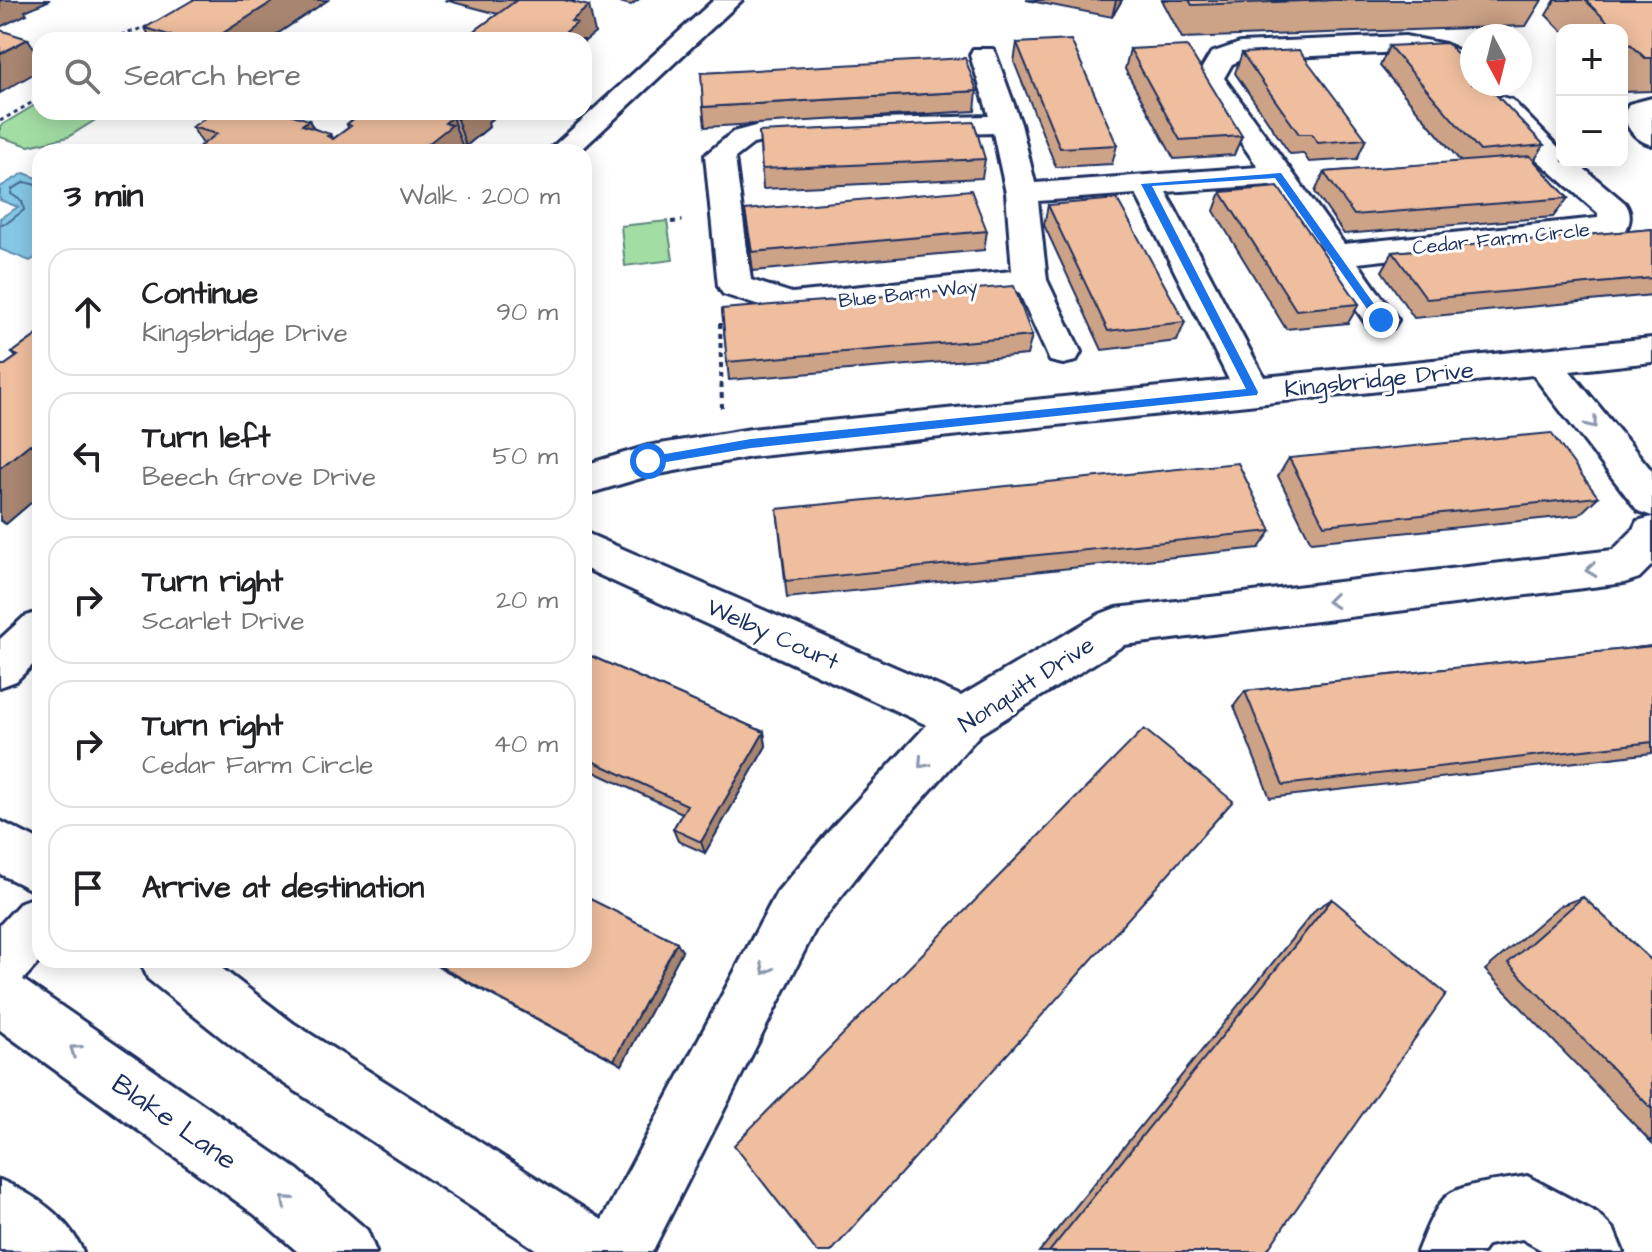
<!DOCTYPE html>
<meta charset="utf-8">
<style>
:root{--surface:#fff;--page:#f6f6f6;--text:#202124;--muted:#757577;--line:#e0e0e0}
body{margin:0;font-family:"Architects Daughter",sans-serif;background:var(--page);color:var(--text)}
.controls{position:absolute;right:24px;top:24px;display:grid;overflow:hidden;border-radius:16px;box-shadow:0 4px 20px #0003}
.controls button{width:72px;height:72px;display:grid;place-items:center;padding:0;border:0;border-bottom:2px solid var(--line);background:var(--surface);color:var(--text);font:40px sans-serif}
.compass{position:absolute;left:1460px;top:24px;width:72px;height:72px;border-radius:50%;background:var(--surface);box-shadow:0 4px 20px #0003;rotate:173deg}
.stop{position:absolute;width:24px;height:24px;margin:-18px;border:6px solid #1a73e8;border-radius:50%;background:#fff}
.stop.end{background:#1a73e8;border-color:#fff;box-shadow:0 2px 8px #0008}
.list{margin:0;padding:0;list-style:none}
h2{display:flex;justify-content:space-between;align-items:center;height:104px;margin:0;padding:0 32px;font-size:34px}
h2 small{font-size:26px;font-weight:400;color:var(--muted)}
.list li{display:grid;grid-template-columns:52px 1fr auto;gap:24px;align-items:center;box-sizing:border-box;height:128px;margin:0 16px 16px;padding:0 16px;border:2px solid var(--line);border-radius:24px}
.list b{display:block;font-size:30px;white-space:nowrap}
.list p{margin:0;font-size:26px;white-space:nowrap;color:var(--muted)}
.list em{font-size:26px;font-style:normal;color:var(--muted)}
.icon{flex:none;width:44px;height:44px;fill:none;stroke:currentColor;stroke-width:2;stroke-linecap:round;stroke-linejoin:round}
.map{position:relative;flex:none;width:1652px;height:1252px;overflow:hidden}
.search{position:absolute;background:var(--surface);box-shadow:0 4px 20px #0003;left:32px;top:32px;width:560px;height:88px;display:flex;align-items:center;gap:20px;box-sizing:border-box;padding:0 28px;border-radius:24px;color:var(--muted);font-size:30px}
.panel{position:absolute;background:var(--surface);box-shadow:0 4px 20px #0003;left:32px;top:144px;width:560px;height:824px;border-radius:24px}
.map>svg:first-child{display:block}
</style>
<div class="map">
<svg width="1652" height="1252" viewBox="0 0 1652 1252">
<rect width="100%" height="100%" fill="#fff"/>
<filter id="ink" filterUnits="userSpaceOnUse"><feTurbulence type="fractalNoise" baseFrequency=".0125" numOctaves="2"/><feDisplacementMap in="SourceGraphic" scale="16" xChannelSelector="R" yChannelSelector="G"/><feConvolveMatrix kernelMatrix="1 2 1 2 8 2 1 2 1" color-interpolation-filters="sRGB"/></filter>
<g filter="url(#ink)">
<path fill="#a2dda3" stroke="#5e8680" stroke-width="2" d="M40,102V112H108L68,137L29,146L0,137V126Z
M667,221L673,260L625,266L621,226Z"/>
<path fill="#85c8e6" stroke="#5b8bb0" stroke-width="2" d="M24,173L40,179V255L30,261L0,249V218L18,207L0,200V187Z"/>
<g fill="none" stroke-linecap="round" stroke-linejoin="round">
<path stroke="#456c94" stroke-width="2" d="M0,224L7,223L24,210L22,201L11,194L12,189L25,182L40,186"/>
<defs>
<path id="minor" d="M714,0H742L579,152H547Z
M1405,36L1445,44L1472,57V81C1461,79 1459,72 1450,67C1436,59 1421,55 1405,52L1244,59L1232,64L1224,78L1344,244L1598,218V213L1527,151L1492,112L1488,106L1492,100L1502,97L1512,100L1562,151V162H1576L1625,203C1632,213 1631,223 1624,233L1358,263L1398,320L1393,328L1381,332L1369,328L1270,185L1166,192L1264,377L1652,338V362L1570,371L1652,471V516L1638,511L1533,375L751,457L648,476L584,495V465L648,446L751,429L1229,380L1136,194L1038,201L1047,280L1081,352L1076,361L1063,364L1050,361L1019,292L790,316L723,294L718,286L705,155L733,132L770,122L989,116L970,55L973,49H993L996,55L1021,124L1035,183L1258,167L1196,78L1211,53L1240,43ZM993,133L1006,193L1012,271L792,293L751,280L735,158L753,144L771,140Z
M1652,98V145C1635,141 1617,121 1629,104Z
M1652,517V565L1639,578L1624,583L1124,645L980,734L872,857L815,930L652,1252H540L253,1063L148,979L140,960H211L293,1023L602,1220L777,892L836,823L927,725L584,568V532L961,696L1100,614L1116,608L1613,550L1632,531L1637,521Z
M40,611V658L16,681L0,687V639L24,617Z
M0,821L40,841V894L0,874Z
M40,895L41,960L19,984L0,992V925L21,902Z
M1527,1176L1597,1213L1614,1230L1623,1252H1545L1522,1239L1488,1245L1483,1252H1417C1424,1235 1433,1209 1447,1196C1462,1183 1507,1180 1527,1176Z"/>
<path id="major" d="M0,968L19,977L298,1170L367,1230L376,1252H298L254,1214L0,1030Z
M0,1180C34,1194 69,1218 83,1252L0,1250Z"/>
</defs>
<use href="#minor" stroke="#1b2f5e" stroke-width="6"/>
<use href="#major" stroke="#1b2f5e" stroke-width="6"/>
<path stroke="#1b2f5e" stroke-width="3" stroke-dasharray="4 4" stroke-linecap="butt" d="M106,40L152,25
M0,121L40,98"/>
<path stroke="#1b2f5e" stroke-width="4" stroke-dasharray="5 5" stroke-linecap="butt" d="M671,222L682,221
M720,323L722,408"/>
<use href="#minor" fill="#fff" fill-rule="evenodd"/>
<use href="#major" fill="#fff" fill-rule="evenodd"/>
</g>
<path fill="#cda388" stroke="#1b2f5e" stroke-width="2" d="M328,0L268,40H152L145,28Z
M445,0H576L573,2L595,33L584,40H462L498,14Z
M611,0H638L631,5Z
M1026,0H1122L1112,17Z
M1162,0H1542L1526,26L1182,38Z
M1555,0H1652V91L1622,92V30L1562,31L1546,15Z
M1017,43L1117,145L1112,164L1056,167L1014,62Z
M1389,46L1544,145L1534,161L1568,198L1553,217L1344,234L1315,192L1324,172L1461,162L1380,66Z
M1130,49L1242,136L1234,155L1174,159L1125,69Z
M1242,53L1366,139L1357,159L1309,162L1303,153L1290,154L1235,73Z
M977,91L975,111L705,127L703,107Z
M363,112H500L488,122L489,127L466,146L462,145L459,147L461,152H192L203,144L192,127L309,120L313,128L333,139L348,128L347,124Z
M759,132L985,159L982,178L763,189Z
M1221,192L1359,304L1348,323L1286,329L1214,211Z
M1048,205L1185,322L1177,341L1102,350L1044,225Z
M745,210L987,231L984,250L753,271Z
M1652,229V295L1414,318L1382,271L1393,252Z
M722,309L1032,336L1027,355L729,380Z
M40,333V495L6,524L0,521V365H5L16,357L12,353Z
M1289,458L1598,497L1579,515L1311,542L1278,476Z
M777,509L1271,531L1259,548L787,598Z
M1652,646V753L1270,798L1234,706L1245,691Z
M584,653L764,732L766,746L705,853L678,841L673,829L682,813L584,767Z
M1583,897L1652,961V1143L1485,970L1559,906Z
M1332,899L1266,1252H1039L1316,909Z
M682,951L622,1065L426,960H584Z"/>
<path fill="#a7856f" stroke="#1b2f5e" stroke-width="2" d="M0,0H50L25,11L27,14L0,27Z
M275,0H328L268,40H212Z
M1116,0H1122L1112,17Z
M589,6L595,33L584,42V40H556L571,21Z
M28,39L40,57V70L0,93V54Z
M465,112H500L488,122L489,127L466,146L457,119Z
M452,117L462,145L459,147L461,152H425L423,148L445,123Z
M309,120L322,147L302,125Z
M330,134L337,148L332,146L334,152H324L327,136Z
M416,146L418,152H409Z
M30,444L40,454V495L6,524L0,519V468Z
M764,732L766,746L705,853L701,842Z
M677,942L682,951L622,1065L614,1060Z"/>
<path fill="#eebe9e" stroke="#1b2f5e" stroke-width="2" d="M193,0H275L212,40H186L145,28Z
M517,0H564L589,6L571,21L577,23L556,40L551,39L549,40H462Z
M1189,0H1333L1192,5Z
M1585,0H1652V58H1645L1622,36V30H1616Z
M0,30L28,39L0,54Z
M1071,40L1117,145L1060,148L1017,43Z
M1447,43L1472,69V84H1486L1544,145L1480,151L1389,46Z
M1187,46L1242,136L1180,140L1130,49Z
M1299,50L1366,139L1318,143L1312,134H1299L1242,53Z
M965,58L977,91L703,107L701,73Z
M214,112H283L309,120L302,125L330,134L327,136L333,139L351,126L347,124L363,112H465L457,119L452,117L445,123L452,125L423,148L416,146L409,152H349L332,146L324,152H192L217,134L192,127Z
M974,122L985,159L762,169L759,132Z
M1530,156L1568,198L1354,215L1324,172Z
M1278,187L1359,304L1296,310L1221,192Z
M971,190L987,231L752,252L745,210Z
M1117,199L1185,322L1108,331L1048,205Z
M1652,229V278L1427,299L1393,252Z
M1014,286L1032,336L727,362L722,309Z
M40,333V447L38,448L30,444L0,468V365H5L18,356L12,353Z
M1551,433L1598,497L1324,525L1289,458Z
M1238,463L1271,531L786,581L777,509Z
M1652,646V742L1283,785L1245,691Z
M584,653L764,732L701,842L673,829L687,805L584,757Z
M1144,729L1233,801L831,1252H817L734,1145Z
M584,896L677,942L614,1060L428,960H584Z
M1583,897L1652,961V1109L1508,963Z
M1332,899L1446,994L1266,1252H1049Z"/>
<defs><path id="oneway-chevron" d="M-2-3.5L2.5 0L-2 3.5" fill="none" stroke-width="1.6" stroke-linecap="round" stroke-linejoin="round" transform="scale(2)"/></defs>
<g stroke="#8d97ae">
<use href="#oneway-chevron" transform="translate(1592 423) rotate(52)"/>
<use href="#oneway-chevron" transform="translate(1591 570) rotate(173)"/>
<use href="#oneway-chevron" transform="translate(1332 601) rotate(173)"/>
<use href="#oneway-chevron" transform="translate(923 763) rotate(132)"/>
<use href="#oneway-chevron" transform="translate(766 969) rotate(117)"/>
<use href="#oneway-chevron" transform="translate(75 1050) rotate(-145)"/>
<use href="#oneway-chevron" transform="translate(286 1201) rotate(-139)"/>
</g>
</g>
<path fill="#1a73e8" d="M1281,173L1384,318V323H1377L1275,178L1152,186L1258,392L1257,395L751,448L648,465L642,461L648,457L751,439L1246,389L1141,184Z"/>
<g text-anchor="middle" stroke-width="6" stroke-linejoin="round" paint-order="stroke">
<g font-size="20" fill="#1b2f5e" stroke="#fff">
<text transform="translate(1501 238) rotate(-6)" y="7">Cedar Farm Circle</text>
<text transform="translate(908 293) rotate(-6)" y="7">Blue Barn Way</text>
</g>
<g font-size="24" fill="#1b2f5e" stroke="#fff">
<text transform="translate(1379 379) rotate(-6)" y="8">Kingsbridge Drive</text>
<text transform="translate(773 634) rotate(24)" y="8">Welby Court</text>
<text transform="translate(1026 684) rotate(-33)" y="8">Nonquitt Drive</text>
</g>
<g font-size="28" fill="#1b2f5e" stroke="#fff">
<text transform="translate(175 1121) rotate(35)" y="10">Blake Lane</text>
</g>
</g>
</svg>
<div class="controls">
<button>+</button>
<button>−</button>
</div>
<svg class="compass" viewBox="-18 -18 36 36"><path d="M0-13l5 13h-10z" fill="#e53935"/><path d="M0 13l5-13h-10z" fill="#757577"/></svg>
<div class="stop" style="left:648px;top:461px"></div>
<div class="stop end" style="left:1381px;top:320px"></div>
<div class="search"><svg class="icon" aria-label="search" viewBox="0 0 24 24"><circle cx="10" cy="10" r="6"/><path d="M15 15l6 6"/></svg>Search here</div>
<section class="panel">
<h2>3 min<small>Walk · 200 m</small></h2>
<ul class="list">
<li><svg class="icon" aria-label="ahead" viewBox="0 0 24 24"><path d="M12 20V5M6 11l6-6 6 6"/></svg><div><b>Continue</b><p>Kingsbridge Drive</p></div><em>90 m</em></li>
<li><svg class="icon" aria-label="left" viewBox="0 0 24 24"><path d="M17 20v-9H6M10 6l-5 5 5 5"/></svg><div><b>Turn left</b><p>Beech Grove Drive</p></div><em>50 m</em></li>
<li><svg class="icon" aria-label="right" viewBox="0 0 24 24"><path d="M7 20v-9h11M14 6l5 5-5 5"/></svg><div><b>Turn right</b><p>Scarlet Drive</p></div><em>20 m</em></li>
<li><svg class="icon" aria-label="right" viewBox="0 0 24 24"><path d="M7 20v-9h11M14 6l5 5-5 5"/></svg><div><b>Turn right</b><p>Cedar Farm Circle</p></div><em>40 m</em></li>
<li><svg class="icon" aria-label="arrive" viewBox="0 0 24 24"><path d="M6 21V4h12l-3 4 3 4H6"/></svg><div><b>Arrive at destination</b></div></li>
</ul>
</section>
</div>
